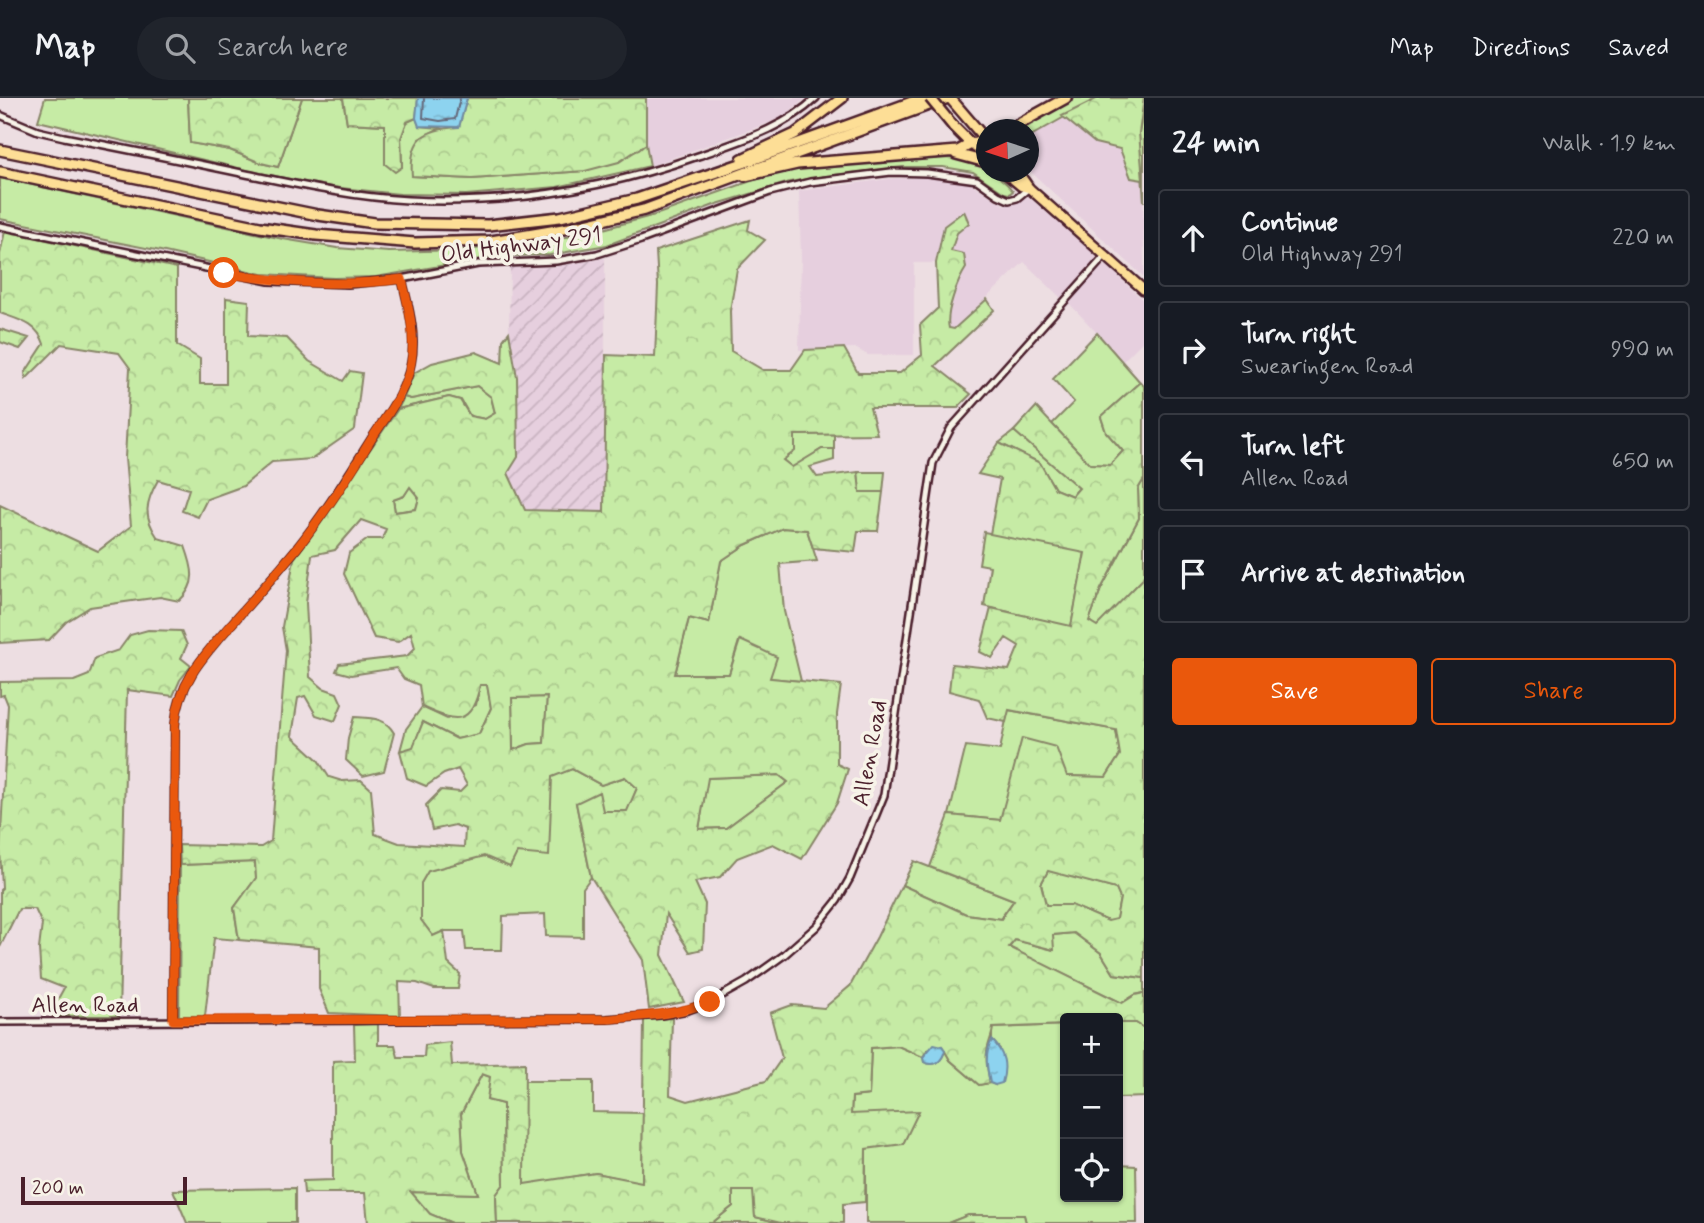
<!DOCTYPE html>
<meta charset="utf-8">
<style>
:root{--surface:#171b24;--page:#20242c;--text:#f1f3f6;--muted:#9ea1a6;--line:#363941;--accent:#ea580c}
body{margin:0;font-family:Mynerve,sans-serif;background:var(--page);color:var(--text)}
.controls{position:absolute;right:21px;bottom:21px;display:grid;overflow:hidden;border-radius:7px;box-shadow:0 2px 5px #0004}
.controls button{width:63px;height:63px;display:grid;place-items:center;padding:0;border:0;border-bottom:2px solid var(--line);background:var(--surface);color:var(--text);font:35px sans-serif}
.compass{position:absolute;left:976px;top:21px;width:63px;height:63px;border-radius:50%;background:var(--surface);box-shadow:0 2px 5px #0004;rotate:267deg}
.scale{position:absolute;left:21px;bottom:18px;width:166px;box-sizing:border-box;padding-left:7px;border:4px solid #4a1f2b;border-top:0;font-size:19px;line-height:24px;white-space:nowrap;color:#4a1f2b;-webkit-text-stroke:5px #f7f3e8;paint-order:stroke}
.stop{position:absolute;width:21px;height:21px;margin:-16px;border:5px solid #ea580c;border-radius:50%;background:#fff}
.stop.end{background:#ea580c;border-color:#fff;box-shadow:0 2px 7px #0008}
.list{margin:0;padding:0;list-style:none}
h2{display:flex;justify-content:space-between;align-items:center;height:91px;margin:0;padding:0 28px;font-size:30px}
h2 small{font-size:23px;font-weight:400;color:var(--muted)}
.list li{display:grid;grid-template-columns:46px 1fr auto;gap:21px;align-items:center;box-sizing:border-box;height:98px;margin:0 14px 14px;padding:0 14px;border:2px solid var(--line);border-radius:7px}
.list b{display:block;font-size:26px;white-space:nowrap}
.list p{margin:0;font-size:23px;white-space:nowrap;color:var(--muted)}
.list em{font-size:23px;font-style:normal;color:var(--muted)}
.actions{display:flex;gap:14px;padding:21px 28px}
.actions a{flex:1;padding:16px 0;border:2px solid var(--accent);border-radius:7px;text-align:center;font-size:24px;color:var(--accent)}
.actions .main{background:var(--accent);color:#fff}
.icon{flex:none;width:38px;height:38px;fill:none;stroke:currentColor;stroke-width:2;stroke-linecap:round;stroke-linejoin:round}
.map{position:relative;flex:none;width:1144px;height:1125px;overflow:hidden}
header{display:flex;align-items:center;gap:42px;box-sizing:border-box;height:98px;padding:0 35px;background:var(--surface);border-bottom:2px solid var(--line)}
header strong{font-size:33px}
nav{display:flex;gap:38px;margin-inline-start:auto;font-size:24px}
.search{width:490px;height:63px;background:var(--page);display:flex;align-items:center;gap:18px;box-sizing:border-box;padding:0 24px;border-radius:38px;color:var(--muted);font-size:26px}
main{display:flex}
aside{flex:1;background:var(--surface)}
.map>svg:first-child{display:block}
</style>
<header>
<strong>Map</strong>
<div class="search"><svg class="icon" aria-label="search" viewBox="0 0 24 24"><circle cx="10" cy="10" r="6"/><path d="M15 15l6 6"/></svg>Search here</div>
<nav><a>Map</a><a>Directions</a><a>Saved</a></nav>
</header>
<main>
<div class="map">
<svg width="1144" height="1125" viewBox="0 0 1144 1125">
<defs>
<pattern id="industrial-furrows" width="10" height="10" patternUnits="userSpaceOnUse" patternTransform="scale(1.75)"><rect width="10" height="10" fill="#e6cfde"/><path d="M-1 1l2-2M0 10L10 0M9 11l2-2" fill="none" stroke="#c7b1bf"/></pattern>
<pattern id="forest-crowns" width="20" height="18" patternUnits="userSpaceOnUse" patternTransform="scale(1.75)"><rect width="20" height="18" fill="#c6eba5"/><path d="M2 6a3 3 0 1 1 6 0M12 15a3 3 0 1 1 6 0" fill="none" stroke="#acc98e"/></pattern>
<pattern id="water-ripples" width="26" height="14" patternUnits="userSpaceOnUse" patternTransform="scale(1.75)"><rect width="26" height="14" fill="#8dd3ef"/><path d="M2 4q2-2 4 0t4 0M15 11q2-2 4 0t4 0" fill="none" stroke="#7bb5cd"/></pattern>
</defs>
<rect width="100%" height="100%" fill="#eddee2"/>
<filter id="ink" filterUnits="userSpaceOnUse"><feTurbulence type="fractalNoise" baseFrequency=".0143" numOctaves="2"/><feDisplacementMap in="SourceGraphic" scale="14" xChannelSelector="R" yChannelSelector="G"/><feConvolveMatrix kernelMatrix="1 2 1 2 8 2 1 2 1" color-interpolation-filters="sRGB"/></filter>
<g filter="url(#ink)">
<path fill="#e6cfde" d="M646,0H806L782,20L650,68L646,46Z
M1062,18L1095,45L1120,51L1131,80L1143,82L1144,179L1029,72L1028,39Z
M936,79L969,84L1004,107H1012L1027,98L1095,156L1096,161L1061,200L1024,164L954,231L949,230L947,222L961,178L966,170L951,153L957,135L969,125L963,113L944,128L936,165H914V257H868L855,250L799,252L801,160L799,93L888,81Z
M1102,168H1107L1144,203V242L1123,263L1069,205Z"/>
<path fill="url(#industrial-furrows)" d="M605,160V414L526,412L508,375L518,359L517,279L509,234L510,170L554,169Z"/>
<path fill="#c6eba5" stroke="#888568" stroke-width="2" d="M45,0H188L190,45L230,52L261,65L278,69L302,0H343L347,25L385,27V66L402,69L401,40L407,24L416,20L419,28L440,30L419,41L412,78L472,81L585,73L639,52L646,46L650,68L557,89L466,97L400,96L330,89L255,74L38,23Z
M1075,0H1098L1029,39L1028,32H1019Z
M1144,11V104L1139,35Z
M949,60C974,63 997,73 1013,93L1009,96L1004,95L973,74L943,69H903L818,79L790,84L717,106L607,147L550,157L498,158L376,179L334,180L262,176L156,152L0,121V80L283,141L337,150L389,154L459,152L526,147L592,134L655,117L751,83L796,71L906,62Z
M1097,235L1140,284L1101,319L1106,334L1123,353L1110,367L1090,366L1052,326L1074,304L1053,281Z
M477,288L491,299L495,315L485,321L470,318L461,302L449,299L398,311L404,299L411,301Z
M1014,333L1079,390L1072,398L1055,391L1040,365L999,345Z
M834,336V351H822L792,370L783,362L794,353V337Z
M858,374H885L883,394H860Z
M1144,381V477L1142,482L1097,529L1089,523L1101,491L1139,420L1138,391Z
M410,388L419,400L416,411L395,414L393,402L404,398Z
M783,430L807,432L817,463L780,466L784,513L801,583L770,580L739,543L729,576H675L689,520L709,525L721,463L745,447Z
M984,434L1085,454L1071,529L984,508L990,468L979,466Z
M480,586H487L491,610L479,636L457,641L423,624L413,650L400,653L406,631L422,609L447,621L476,607Z
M547,599L544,645L529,646L513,652L512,600Z
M1008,612L1116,632L1120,657L1106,679L1067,678L1000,722L949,717L966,648L1000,652Z
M572,671L601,687L625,679L637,690L628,713H603L576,705L591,779L583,790V839L546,838L545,816L503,818L502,852H466L464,833H444L433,838L421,822V785L428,773L484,758L510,769L552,678Z
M779,677L788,684L726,730L699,731L707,680Z
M914,763L1014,802L1000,821L966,816L902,787Z
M255,764L256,780L234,810L239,842L214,840L205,918H179L180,767Z
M1048,772L1116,791L1120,800L1116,822L1108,823L1071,807H1046L1041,786Z
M1074,835L1101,855L1114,876L1144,880V895L1135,897L1122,905L1009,850L1015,842L1053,852V837Z
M1118,925H1136L1144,930V999L1118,1000Z
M1065,927V1099H1118V1067L1136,1068L1137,1125H1026L1024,1117H969L948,1125H866V1051L851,1016L852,999L869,997L871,950L898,948L923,959L924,964C935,969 942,964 945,952L950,962L979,987L990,985L995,987L1000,951L992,942V930Z
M482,976L491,979L487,1002L503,1006L504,1086L496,1097L497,1125H452L430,1116L410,1094L478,1096L463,1053L461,1016Z
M524,983H593V1014L643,1015L642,1085L596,1075L524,1087Z
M295,1090V1125H187L173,1092Z
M732,1092L754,1093L755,1119L781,1125H712L733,1108Z"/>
<path fill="url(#forest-crowns)" stroke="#888568" stroke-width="2" fill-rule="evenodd" d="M188,0H302L278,69L261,65L230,52L190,45Z
M343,0H418L416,20L407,24L401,40L402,69L395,74L385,66V27L347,25Z
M467,0H646V46L619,64L585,73L472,81L412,78C409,40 424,31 459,29Z
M1098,0H1144L1139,35L1143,82L1131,80L1120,51L1095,45L1062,18Z
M964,113L969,125L957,135L951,153L964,156L966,170C958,182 945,215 949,230L954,231L987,201L994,212L935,268L971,296L957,310H870L877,336L795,337V353L783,362L792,369L822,351H834V362L810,369L817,379L858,374L860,394H883L878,433H858L855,454L813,450L807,432L783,430L745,447L721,463L709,525L689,520L675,576H729L740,542L777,559L770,580L841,587L837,616V666L848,671L837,705L802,761L773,746L737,760L720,779L695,784L705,806L703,851L690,854L666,816L662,857L684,904L649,911L643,862L591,779L576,705L599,694L603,713H627L637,690L625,679L601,687L572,671L552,679L549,758L517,755L510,769L484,758L428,773L421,785V822L433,838L444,833L448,865L460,876L458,891H434L417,885L399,884L400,918L329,915L319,891V849L239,842L234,810L256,780L255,764L180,767L179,747L261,749L271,743L286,552L282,529L294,461L398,311L449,299L460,302L470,318L485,321L495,315L491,299L477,288L411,301L404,299L414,275L432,265L476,254L502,265L503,242L509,234L517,279L518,359L508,375L525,412L604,414L606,257L655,259L658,187L656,153L750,122L748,132L765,142L737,171L730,213L731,253L763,272H791L805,252L844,250L858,275H900L922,257L920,227L938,210L936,165L944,128ZM410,389L419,400L416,411L395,414L393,402L404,398ZM361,422L386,431L382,441H368L349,455L344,476L374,540L398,544L411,535L415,550L407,558L339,566L336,573L351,577L396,570L404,581L419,587L422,609C456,625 472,628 480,587H487L491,610L479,636L457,641L423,624L413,649L400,653L407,680L426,688L444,676L458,671L467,687L460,694L441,692L426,707L432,732L455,727L465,731L464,749L399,745L375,736L371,691L361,682L342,683L329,679L318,662L292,638L298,600L305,598L316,617L335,623L342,606L337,595L323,590L310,579L306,505L312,457L335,452ZM547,599L544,645L529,646L513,652L512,600ZM779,677L788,684L726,730L699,731L708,680Z
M5,133L177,170V247L200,261V286H226V200L249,203L248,238L287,240L309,263L343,283L350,273L362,275L355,331L312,361L272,364L243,388L207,401L198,419L182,413L189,391L158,382C145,405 143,418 158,440L185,448C193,470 198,486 179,503L160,499L90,509L66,524L49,542L0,545V407L98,453L131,428L125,360L130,270L119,255L61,246L26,281L25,275L44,246C37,225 19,222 0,215V156Z
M0,231L29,240L20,251L0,244Z
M1140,284L1144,288V381L1138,391L1139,420L1101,491L1089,523L1097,528L1142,482L1144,477V880L1114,876L1101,855L1074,835L1053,837L1054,852L1015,842L1009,849L1122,905L1135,897L1144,895V930L1136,925H1118V920H1065V927L993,930C992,939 988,945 987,954C985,964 988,974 990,985L979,987L950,962L942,948L927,952L923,959L898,948L871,950L869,997L852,999L851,1016L919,1013L903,1046L866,1051L865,1104L843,1106V1125H781L755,1119L753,1093H733V1108L712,1125H497L496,1097L504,1086L503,1006L487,1002L490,979L482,976L461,1016L463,1053L478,1096L411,1094L430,1116L452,1125H368L365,1095H304L303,1083L333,1082V963L355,962L354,927L378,926V947H395L398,959H424L425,947L450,944L452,967L525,965L524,1086L596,1075L642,1084L644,922L672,920L670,997L688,1003L766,983L782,960L770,915L792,907L824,910L850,888L877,839L902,787L966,816L1001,821L1014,802L930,769L949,717L1000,722L1022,640L1056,649L1067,678L1106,679L1120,657L1116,632L1009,612L1006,624L987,620L979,601L949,593L952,566L1009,572L1019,548L1006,540L992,560L980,554L991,510L1071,528L1085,455L990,436L1000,381L978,376L999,345L1040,365L1055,391L1072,398L1079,390L1014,333L1036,309L1090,366L1110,367L1123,353L1106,334L1101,319ZM1048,773L1116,791L1120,800L1116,821L1108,823L1071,807H1046L1041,786Z
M148,532L181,533L187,547L181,560L191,568L180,582L173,598L127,592L119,918H53L54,908L64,890L41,881L39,851L42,826L35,811H19L0,849V792L2,790L0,751L8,607L4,597L0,598V584L74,583L89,577L95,560L119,552L130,537Z
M354,619C371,620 385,619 394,635L384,673L363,678L346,662L348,640Z
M968,1117H1024L1026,1125H948Z"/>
<path fill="url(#water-ripples)" stroke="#728ba1" stroke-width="2" d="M418,0H467L459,29L419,28L416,20Z
M992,942C1005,955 1007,968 1002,985L995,987L990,985C987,970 984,956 992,942Z
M934,946L942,948L945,952C942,964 935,969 924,964L923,959Z"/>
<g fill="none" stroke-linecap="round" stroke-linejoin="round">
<path stroke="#656779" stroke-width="2" d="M424,0L423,20L440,23L455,21L460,0"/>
<defs>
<path id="minor" d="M0,17L38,33L64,39C125,51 185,63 246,76C299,87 353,99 408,102C507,107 605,91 698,58C740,43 783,31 816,0
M0,128L269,183L348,186L402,181L478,166L556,163L597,156L641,142L770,94L810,84L891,74L927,75L977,82L998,97L1009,102L1017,100L1029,90
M173,922L175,627C179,578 211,551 241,515C260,494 279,472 297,450C324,416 348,378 372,340C387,317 406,293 411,265C417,236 408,208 402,181
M0,924L607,921L661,917L688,912L712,903L746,884L784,857L817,828L837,803L850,780L884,697L933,365L951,330L1105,158"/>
<path id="primary" d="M971,46L986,59
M1004,74L1021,88L1029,90
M1018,74L1029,90L1144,192"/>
<path id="trunk" d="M950,0L986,42
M953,28L971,46
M1008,32L1066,0
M0,52L318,117L374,125L488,127L560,119L637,101L752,62L923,0
M956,56L986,64
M742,61L795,36L842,0
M0,74L260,129L316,137L415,145L491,143L569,130L644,112L948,0
M745,78L797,66L958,53L971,46L986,43"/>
</defs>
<use href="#minor" stroke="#4a1f2b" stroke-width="10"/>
<use href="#primary" stroke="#4a1f2b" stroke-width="13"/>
<use href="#trunk" stroke="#4a1f2b" stroke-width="14"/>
<use href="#minor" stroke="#f7f3e8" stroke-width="5"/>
<use href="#primary" stroke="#fdde96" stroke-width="8"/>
<use href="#trunk" stroke="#fdde96" stroke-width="9"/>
<defs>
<path id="trunk-bridge" d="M930,0L953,28"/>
</defs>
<use href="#trunk-bridge" stroke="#4a1f2b" stroke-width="14" stroke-linecap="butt"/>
<use href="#trunk-bridge" stroke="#fdde96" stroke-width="9"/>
</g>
</g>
<g fill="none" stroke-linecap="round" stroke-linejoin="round" filter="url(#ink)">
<path stroke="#ea580c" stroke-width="9" d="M224,175C285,185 342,189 402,181C408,208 416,236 411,265C406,293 387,317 372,340C349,378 324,416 297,450C279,472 260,494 241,515C211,551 179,578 175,627L173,922L607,921C643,918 676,917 710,904"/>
</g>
<g text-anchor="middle" stroke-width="7" stroke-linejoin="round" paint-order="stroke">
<g font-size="23" fill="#4a1f2b" stroke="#f7f3e8">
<text transform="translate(521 146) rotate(-7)" y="8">Old Highway 291</text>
<text transform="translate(869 655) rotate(-80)" y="8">Allen Road</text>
<text x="85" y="914">Allen Road</text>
</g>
</g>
</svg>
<div class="controls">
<button>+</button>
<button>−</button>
<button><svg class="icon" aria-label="locate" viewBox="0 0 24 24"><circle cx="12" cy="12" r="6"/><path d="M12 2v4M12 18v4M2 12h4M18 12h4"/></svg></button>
</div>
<svg class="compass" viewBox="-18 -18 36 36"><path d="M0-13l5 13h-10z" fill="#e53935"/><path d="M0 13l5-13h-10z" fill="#9ea1a6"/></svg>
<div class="scale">200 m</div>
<div class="stop" style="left:224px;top:175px"></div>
<div class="stop end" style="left:710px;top:904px"></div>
</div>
<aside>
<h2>24 min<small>Walk · 1.9 km</small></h2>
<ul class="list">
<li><svg class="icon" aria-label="ahead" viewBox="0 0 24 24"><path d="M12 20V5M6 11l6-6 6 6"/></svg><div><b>Continue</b><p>Old Highway 291</p></div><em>220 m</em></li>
<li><svg class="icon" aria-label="right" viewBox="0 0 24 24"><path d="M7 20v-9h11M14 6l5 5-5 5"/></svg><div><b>Turn right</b><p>Swearingen Road</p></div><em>990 m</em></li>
<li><svg class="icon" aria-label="left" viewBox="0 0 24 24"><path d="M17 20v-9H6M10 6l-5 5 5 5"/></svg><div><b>Turn left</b><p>Allen Road</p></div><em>650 m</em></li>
<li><svg class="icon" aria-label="arrive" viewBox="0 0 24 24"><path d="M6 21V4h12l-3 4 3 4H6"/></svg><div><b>Arrive at destination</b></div></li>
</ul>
<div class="actions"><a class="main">Save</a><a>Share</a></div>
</aside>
</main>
